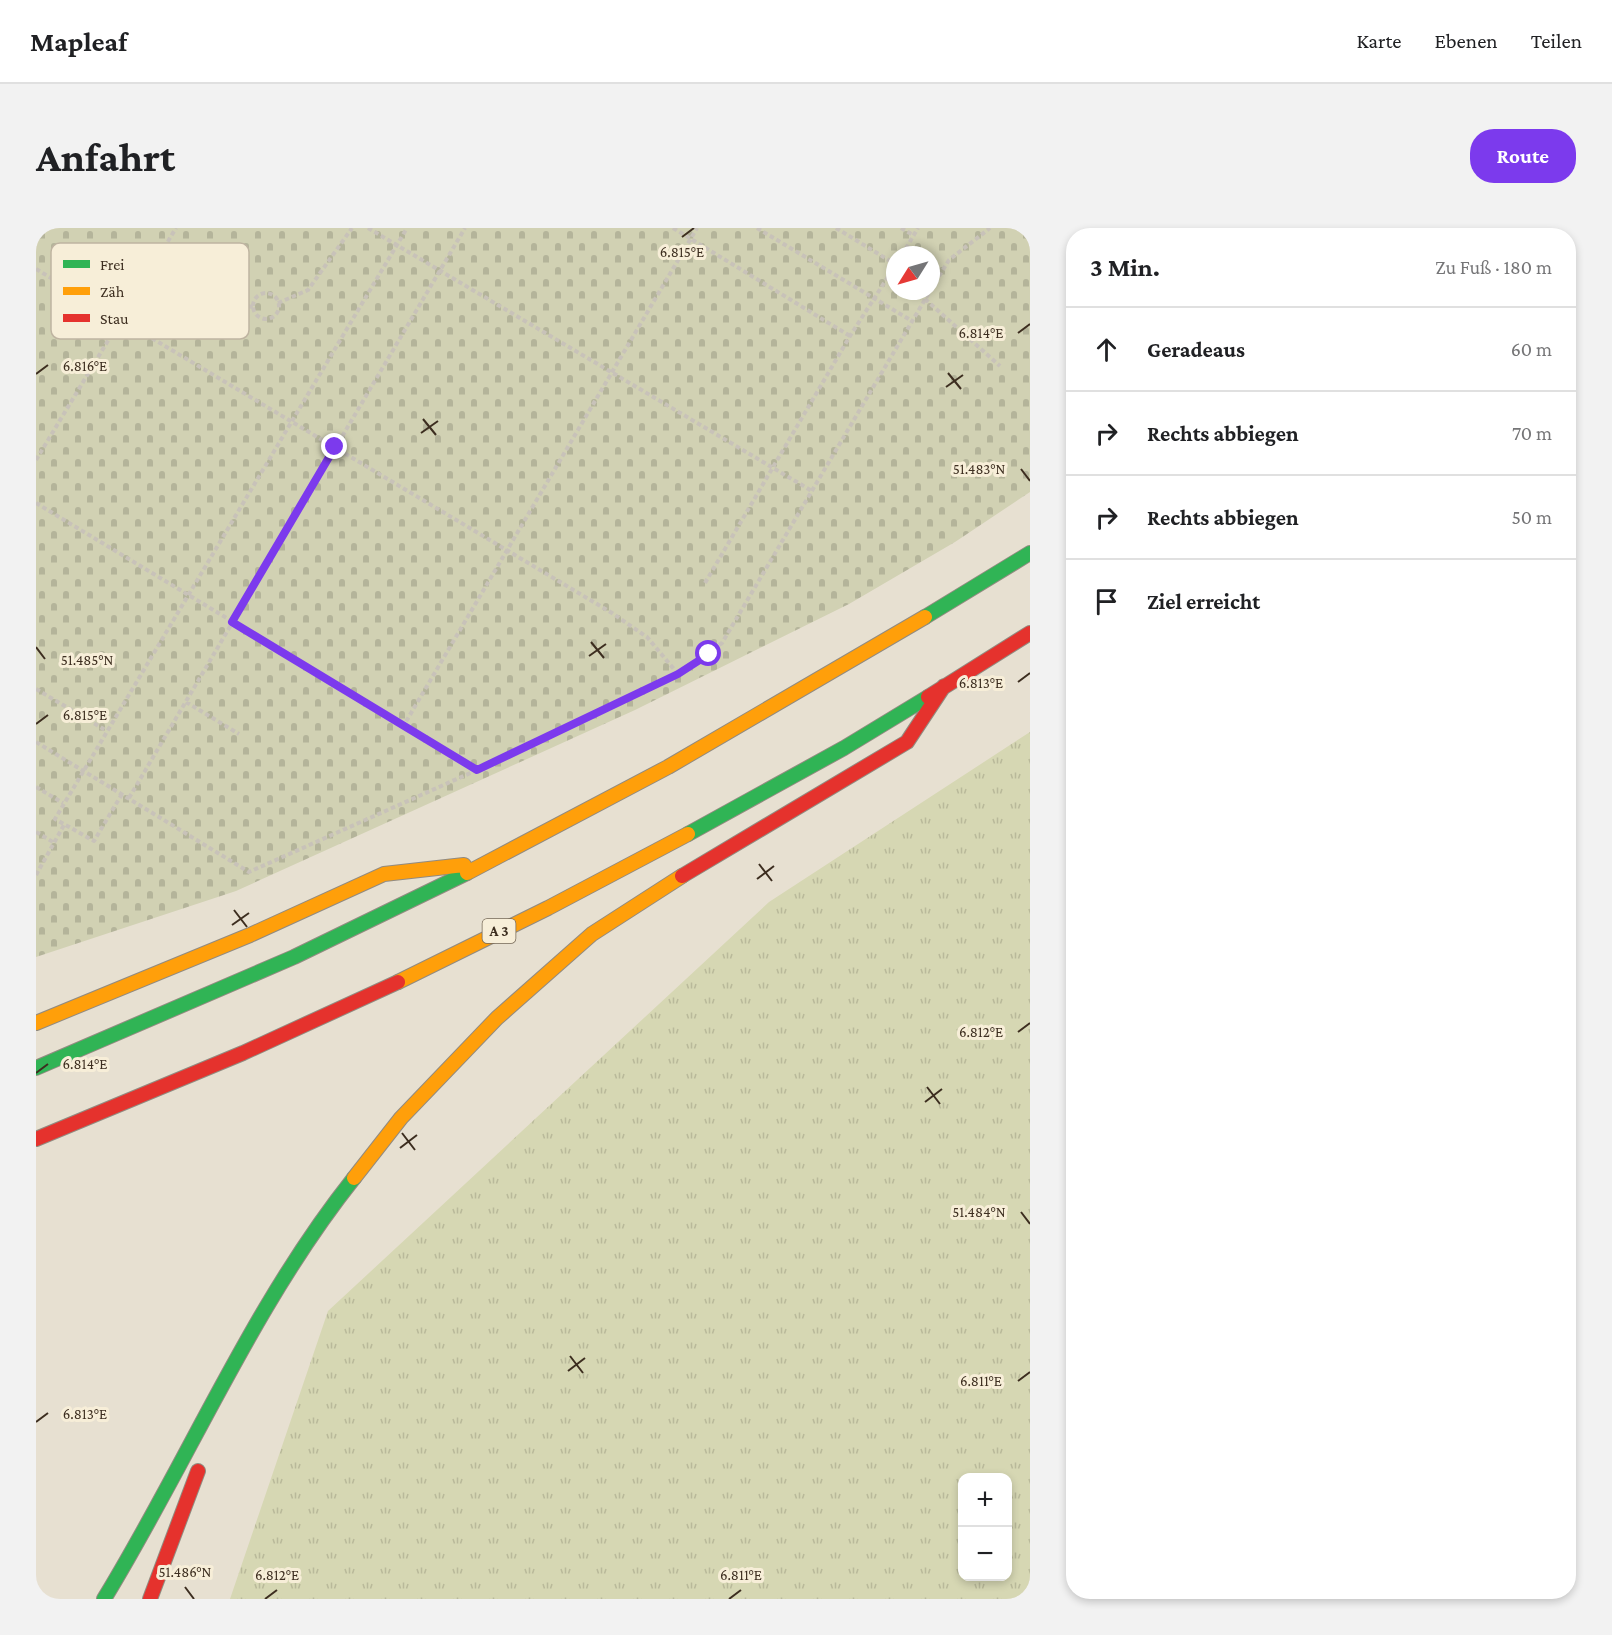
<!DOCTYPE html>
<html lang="de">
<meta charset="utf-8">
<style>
:root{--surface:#fff;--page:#f2f2f2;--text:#202124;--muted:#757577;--line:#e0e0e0;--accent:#7c3aed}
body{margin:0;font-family:"Crimson Pro",serif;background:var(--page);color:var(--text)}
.controls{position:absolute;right:18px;bottom:18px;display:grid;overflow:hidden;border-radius:12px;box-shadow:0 3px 9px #0003}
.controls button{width:54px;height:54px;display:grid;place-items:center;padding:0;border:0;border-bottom:2px solid var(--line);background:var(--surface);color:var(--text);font:30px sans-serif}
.compass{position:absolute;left:850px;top:18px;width:54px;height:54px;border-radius:50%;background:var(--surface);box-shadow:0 3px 9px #0003;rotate:233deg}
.stop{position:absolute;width:18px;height:18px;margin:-14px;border:4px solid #7c3aed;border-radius:50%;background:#fff}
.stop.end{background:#7c3aed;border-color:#fff;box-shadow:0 2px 6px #0008}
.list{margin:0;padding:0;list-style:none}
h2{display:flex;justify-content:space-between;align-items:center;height:78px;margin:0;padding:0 24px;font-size:26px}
h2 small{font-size:20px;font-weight:400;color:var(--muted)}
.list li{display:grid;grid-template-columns:39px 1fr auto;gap:18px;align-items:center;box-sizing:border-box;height:84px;padding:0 24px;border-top:2px solid var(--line)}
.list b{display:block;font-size:22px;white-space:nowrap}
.list em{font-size:20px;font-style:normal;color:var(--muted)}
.icon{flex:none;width:33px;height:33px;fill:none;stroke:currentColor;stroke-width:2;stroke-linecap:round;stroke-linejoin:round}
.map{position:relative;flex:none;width:994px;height:1371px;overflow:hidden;border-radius:24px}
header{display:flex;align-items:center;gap:36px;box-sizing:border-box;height:84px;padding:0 30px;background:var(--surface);border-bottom:2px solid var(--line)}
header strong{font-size:28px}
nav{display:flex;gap:33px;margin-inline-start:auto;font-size:21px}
.intro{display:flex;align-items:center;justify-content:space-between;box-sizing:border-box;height:144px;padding:0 36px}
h1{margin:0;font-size:42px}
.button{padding:15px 27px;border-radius:24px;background:var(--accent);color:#fff;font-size:21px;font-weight:700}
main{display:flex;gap:36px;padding:0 36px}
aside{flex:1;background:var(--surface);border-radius:24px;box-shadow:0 3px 9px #0003}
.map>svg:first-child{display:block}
</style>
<header>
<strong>Mapleaf</strong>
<nav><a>Karte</a><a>Ebenen</a><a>Teilen</a></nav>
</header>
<div class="intro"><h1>Anfahrt</h1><a class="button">Route</a></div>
<main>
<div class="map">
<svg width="994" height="1371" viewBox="0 0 994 1371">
<defs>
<pattern id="cemetery-stones" width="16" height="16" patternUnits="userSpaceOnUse" patternTransform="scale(1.5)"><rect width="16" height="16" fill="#d1d1b3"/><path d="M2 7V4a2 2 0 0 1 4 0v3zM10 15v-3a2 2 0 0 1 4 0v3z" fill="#b4b49a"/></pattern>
<pattern id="park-tufts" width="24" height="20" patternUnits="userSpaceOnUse" patternTransform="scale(1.5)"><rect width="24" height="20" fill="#d6d7b3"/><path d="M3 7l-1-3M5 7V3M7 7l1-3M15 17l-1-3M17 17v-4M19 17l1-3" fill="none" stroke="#b9b99a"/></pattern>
</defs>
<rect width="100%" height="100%" fill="#e7e0d1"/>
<path fill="url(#cemetery-stones)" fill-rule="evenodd" d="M0,0H994V264L919,314L813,376L599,482L200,663L0,729ZM859,27H895V63H859Z"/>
<path fill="url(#park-tufts)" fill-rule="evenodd" d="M994,504V1371H194L292,1083L733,674ZM927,1250H972V1348H927Z"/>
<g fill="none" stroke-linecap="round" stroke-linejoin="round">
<defs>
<path id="fast" d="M889,389L994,325
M652,606L808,520L892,469
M0,840L258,729L431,645
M68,1371C153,1232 216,1078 318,950"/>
<path id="slow" d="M431,645L632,539L889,389
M362,754L512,680L652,606
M0,795L214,707L348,646L428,637
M318,950L365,890L461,790L556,706L646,648"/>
<path id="jam" d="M892,469L994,405
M646,648L871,514L908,458
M0,911L207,825L362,754
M114,1371L162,1243"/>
</defs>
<use href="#fast" stroke="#928b80" stroke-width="16"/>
<use href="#slow" stroke="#928b80" stroke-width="16"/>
<use href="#jam" stroke="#928b80" stroke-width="16"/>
<path stroke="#c8c2b9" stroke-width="4" stroke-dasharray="4.5 3" stroke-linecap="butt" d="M332,0L776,263
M637,0L814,108
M721,0L876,93
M800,0L859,36
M865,0L877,7
M866,27L882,0
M116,40L174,72L217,79
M0,41L576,385L611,409L642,446
M895,61L913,32L954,0
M217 78a13 13 0 1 1 26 0a13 13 0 1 1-26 0Z
M889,71L964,138
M242,75L272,62L316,0
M0,232L140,0
M0,275L368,497
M669,355L814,108L859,38
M0,461L71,503
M150,474L203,506
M0,514L213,644L441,542L642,446L686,415L894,63
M441,542L368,497L661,0
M0,559L27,575
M86,566L58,613L19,591L371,0
M93,570L429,0
M0,604L17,614
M0,647L28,597"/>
<use href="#fast" stroke="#30b455" stroke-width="14"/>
<use href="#slow" stroke="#ff9f0a" stroke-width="14"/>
<use href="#jam" stroke="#e5322d" stroke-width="14"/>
</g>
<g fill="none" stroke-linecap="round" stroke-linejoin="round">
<path stroke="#7c3aed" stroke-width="8" d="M299,219L196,394L441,542L642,446L673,426"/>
</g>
<path fill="none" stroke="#3d2e20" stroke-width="2" d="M646,9L658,0M982,105L994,96M912,145L925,161M0,146L12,137M910,159L927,147M387,191L400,207M385,205L402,193M985,241L994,253M555,414L568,430M0,419L9,431M553,428L570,416M982,454L994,445M0,496L12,487M723,636L736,653M721,651L738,638M198,682L211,699M196,697L213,685M982,804L994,795M0,845L12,836M891,859L904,876M889,874L906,861M366,905L379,922M364,920L381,907M985,984L994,996M534,1128L547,1145M532,1143L549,1130M982,1153L994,1144M0,1194L12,1185M149,1359L158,1371M229,1371L241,1362M693,1371L705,1362"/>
<g text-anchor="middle" stroke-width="6" stroke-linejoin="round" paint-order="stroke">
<rect fill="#f7eed8" stroke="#756857" stroke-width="1.5" x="446.5" y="691" width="33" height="24" rx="4.5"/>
<g font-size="15" font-weight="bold" fill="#3d2e20">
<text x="463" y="708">A 3</text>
</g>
</g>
<rect x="15" y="15" width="198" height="96" rx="9" fill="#f7eed8" stroke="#bfb4a1" stroke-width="1.5"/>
<rect x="27" y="32" width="27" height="8" fill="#30b455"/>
<rect x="27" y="59" width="27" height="8" fill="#ff9f0a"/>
<rect x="27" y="86" width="27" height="8" fill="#e5322d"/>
<g font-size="16" fill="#3d2e20">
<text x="64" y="42">Frei</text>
<text x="64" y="69">Zäh</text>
<text x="64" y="96">Stau</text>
</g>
<g font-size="15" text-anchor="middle" fill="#3d2e20" stroke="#f7eed8" stroke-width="6" stroke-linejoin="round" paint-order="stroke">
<text x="646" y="29">6.815°E</text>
<text x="945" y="110">6.814°E</text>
<text x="49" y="143">6.816°E</text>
<text x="943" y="246">51.483°N</text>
<text x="51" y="437">51.485°N</text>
<text x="945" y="460">6.813°E</text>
<text x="49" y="492">6.815°E</text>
<text x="945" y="809">6.812°E</text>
<text x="49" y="841">6.814°E</text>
<text x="943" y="989">51.484°N</text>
<text x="945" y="1158">6.811°E</text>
<text x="49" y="1191">6.813°E</text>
<text x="149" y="1349">51.486°N</text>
<text x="241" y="1352">6.812°E</text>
<text x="705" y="1352">6.811°E</text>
</g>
</svg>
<div class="controls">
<button>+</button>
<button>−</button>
</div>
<svg class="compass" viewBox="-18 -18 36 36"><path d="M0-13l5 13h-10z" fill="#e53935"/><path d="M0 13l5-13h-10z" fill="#757577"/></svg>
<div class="stop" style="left:673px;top:426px"></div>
<div class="stop end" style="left:299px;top:219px"></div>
</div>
<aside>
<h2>3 Min.<small>Zu Fuß · 180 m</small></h2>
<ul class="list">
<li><svg class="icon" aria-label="ahead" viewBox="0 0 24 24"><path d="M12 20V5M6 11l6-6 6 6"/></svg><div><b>Geradeaus</b></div><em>60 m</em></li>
<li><svg class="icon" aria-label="right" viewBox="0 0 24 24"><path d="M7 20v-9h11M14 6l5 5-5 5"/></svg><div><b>Rechts abbiegen</b></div><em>70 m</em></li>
<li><svg class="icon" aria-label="right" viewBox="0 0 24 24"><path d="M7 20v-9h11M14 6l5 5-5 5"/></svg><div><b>Rechts abbiegen</b></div><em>50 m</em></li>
<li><svg class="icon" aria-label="arrive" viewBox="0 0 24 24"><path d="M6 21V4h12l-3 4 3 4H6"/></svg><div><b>Ziel erreicht</b></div></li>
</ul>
</aside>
</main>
